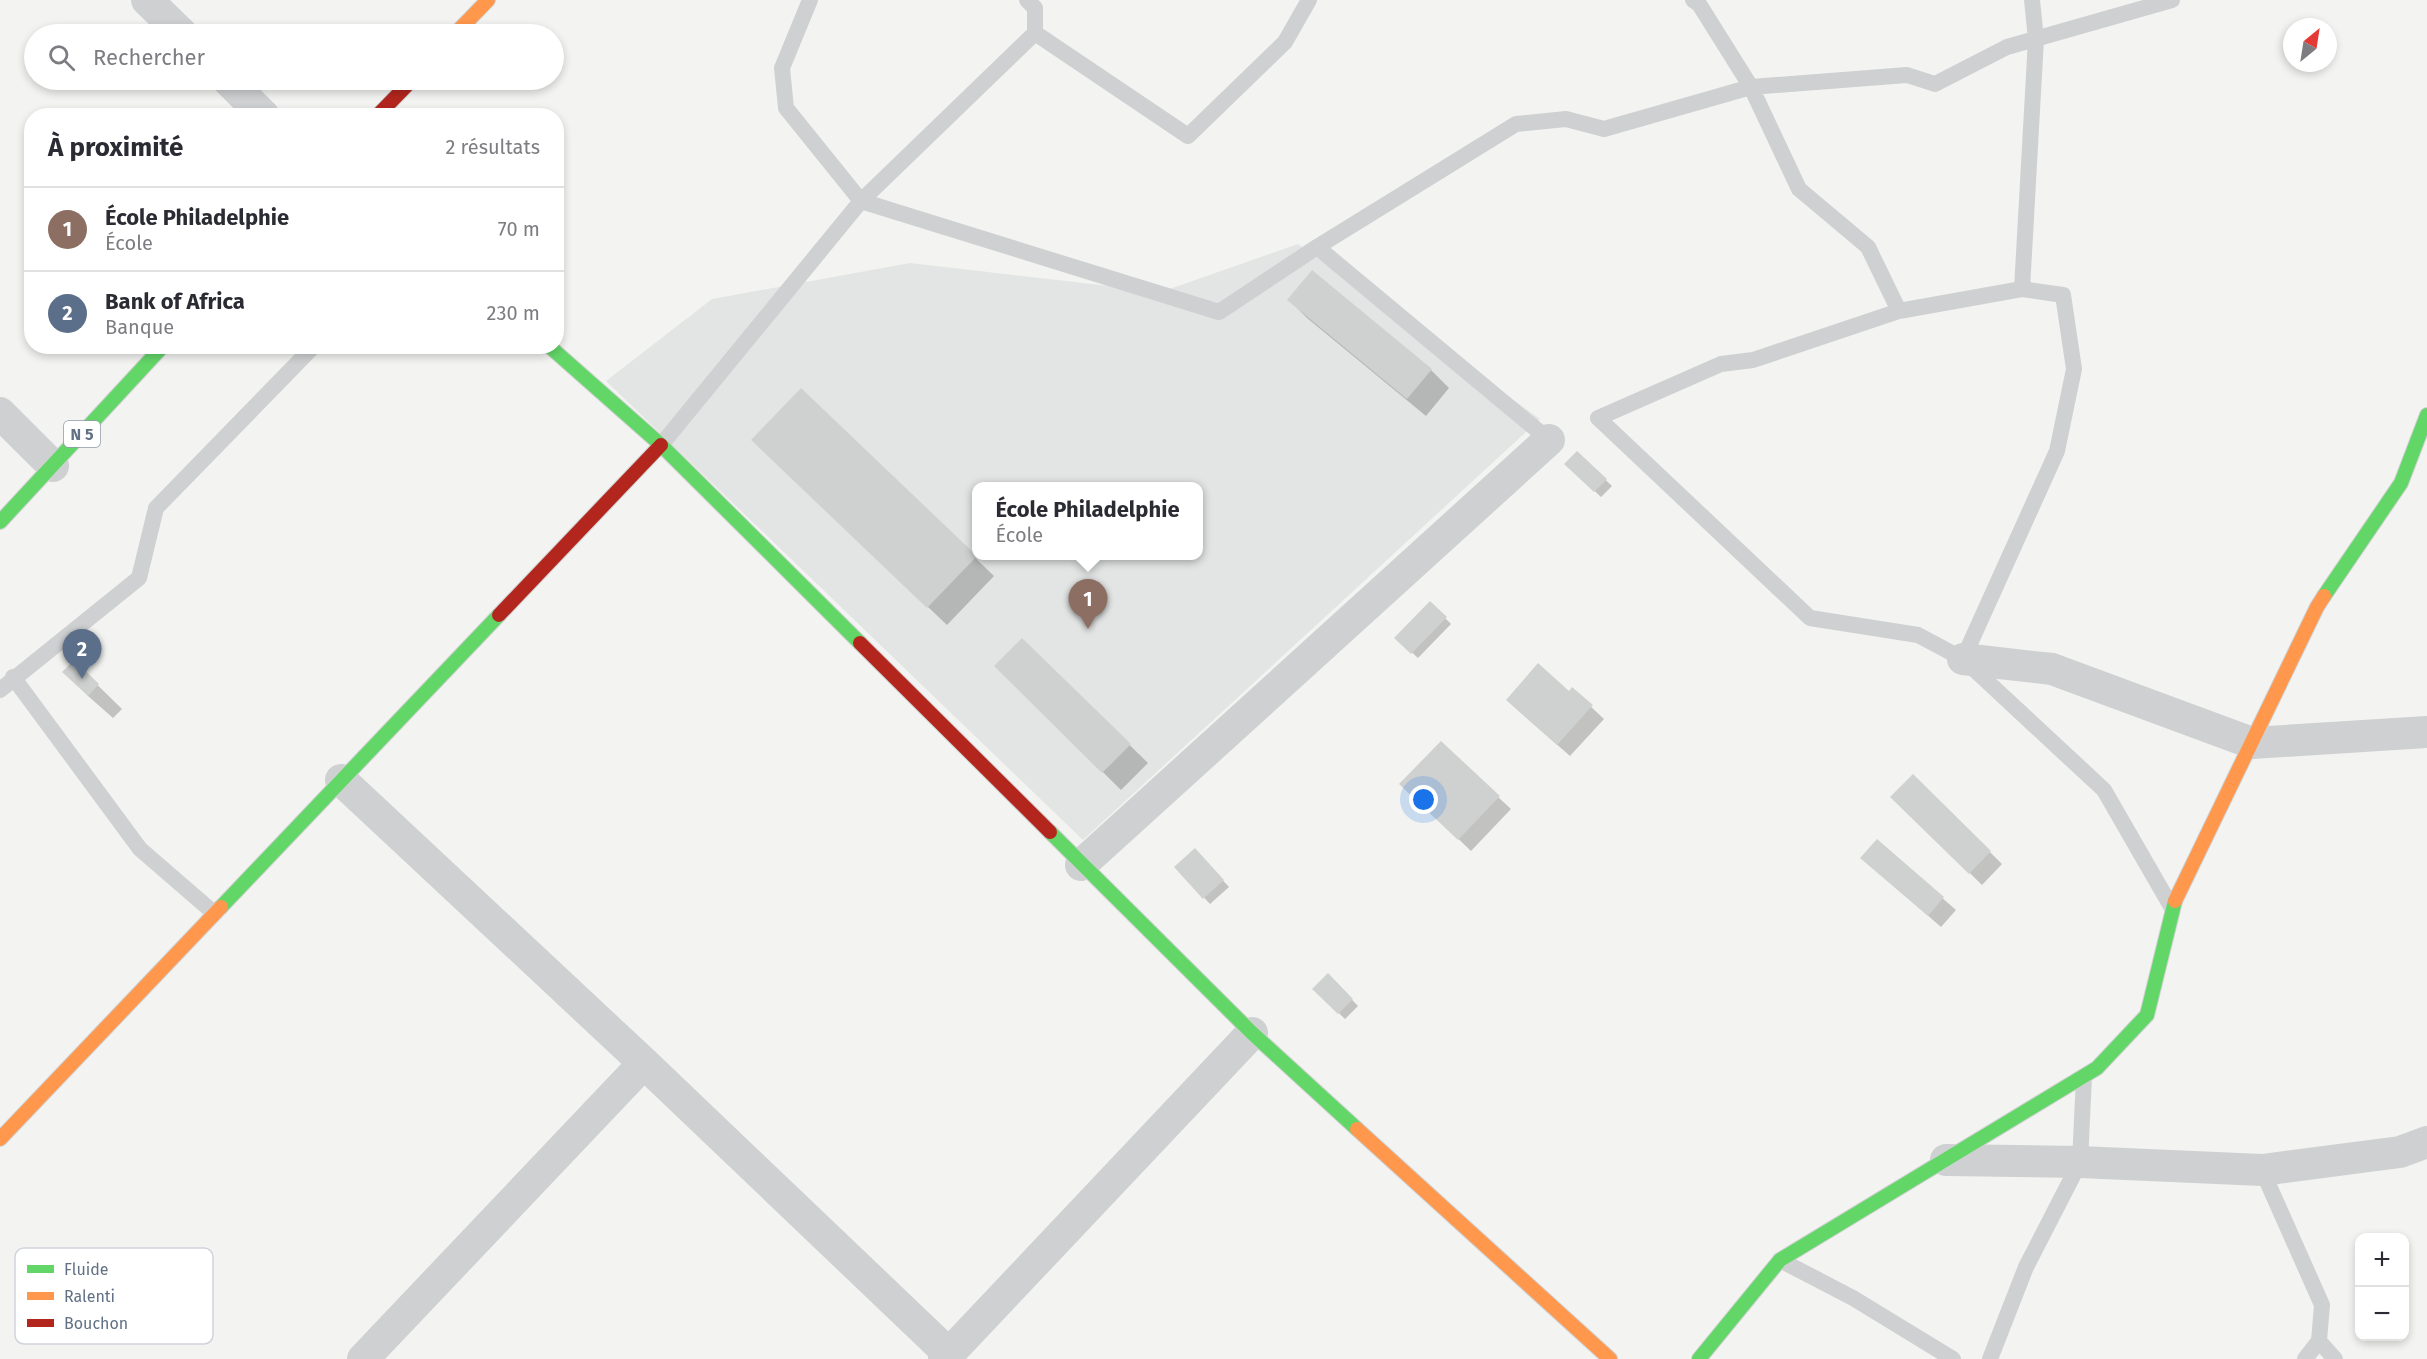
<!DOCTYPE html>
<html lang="fr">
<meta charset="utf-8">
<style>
:root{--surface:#fff;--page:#f2f2f3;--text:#2b2b33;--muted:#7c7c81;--line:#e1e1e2;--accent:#5a5f69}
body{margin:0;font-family:"Fira Sans",sans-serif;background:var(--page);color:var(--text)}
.controls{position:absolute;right:18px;bottom:18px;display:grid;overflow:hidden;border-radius:12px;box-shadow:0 3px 9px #0003}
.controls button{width:54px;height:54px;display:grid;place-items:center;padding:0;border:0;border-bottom:2px solid var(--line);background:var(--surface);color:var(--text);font:30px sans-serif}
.compass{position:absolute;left:2283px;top:18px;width:54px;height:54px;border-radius:50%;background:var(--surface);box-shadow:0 3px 9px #0003;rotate:30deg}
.you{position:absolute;left:1424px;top:800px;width:21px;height:21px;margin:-15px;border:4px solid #fff;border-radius:50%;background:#1a73e8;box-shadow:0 0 0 9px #1a73e833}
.badge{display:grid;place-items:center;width:39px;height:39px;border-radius:50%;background:var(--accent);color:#fff;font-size:20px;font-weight:700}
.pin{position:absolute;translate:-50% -50px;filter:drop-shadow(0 2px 3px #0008)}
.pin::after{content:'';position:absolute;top:32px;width:21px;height:18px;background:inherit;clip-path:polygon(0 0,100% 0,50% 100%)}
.popup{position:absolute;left:972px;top:482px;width:231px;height:78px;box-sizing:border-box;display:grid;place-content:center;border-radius:12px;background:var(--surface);filter:drop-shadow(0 2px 4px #0005);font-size:20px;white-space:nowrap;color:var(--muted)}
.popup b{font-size:22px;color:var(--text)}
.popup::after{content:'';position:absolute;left:50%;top:100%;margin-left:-12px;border:12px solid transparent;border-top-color:var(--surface)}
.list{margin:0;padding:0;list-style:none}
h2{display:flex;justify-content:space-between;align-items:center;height:78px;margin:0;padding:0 24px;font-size:26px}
h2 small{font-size:20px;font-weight:400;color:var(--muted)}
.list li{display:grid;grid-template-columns:39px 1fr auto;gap:18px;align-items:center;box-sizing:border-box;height:84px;padding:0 24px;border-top:2px solid var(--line)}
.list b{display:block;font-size:22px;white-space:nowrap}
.list p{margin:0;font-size:20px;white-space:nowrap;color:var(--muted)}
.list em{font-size:20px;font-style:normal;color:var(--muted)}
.icon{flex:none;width:33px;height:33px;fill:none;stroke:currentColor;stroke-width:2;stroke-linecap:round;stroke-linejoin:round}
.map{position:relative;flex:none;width:2427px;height:1359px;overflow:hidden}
.search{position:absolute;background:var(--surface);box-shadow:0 3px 9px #0003;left:24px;top:24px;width:540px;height:66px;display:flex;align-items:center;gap:15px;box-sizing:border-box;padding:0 21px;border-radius:33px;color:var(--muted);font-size:22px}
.panel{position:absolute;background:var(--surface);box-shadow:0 3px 9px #0003;left:24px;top:108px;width:540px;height:246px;border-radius:24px}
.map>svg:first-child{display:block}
</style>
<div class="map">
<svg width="2427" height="1359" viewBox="0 0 2427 1359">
<rect width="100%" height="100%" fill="#f3f4f1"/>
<path fill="#e3e5e4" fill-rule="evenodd" d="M1298,244L1540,419L1083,840L606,381L712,299L910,263L1161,292ZM977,486H1199V556H977Z"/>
<path fill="#0003" d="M1289,300L1431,370L1449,388L1426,416L1307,318Z
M801,390L994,576L947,625L771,458Z
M1577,453L1612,486L1601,497L1566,464Z
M1430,603L1451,624L1418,658L1396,638Z
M1022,640L1148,763L1121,790L996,666Z
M74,662L122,709L113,718L88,696Z
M1572,689L1604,719L1570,756L1520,712L1569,693Z
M1913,776L2002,864L1982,885L1892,797Z
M1414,796L1498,797L1511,809L1471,851Z
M1877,841L1956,910L1941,927L1862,858Z
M1195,850L1229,887L1210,904L1176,867Z
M1328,975L1358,1006L1345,1019L1314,989Z"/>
<path fill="#cfd1d1" d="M1312,270L1432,369L1407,399L1287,300Z
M801,388L977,556L927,608L751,440Z
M1577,451L1607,479L1594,492L1564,464Z
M1430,601L1447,617L1411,654L1394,638Z
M1022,638L1131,744L1102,773L994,666Z
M74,660L99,684L88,696L62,672Z
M1538,663L1569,691L1572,687L1593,705L1557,745L1506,700Z
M1441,741L1500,796L1458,840L1399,784Z
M1913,774L1991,851L1969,874L1890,797Z
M1877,839L1944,897L1928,916L1860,858Z
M1195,848L1224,880L1203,899L1174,867Z
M1328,973L1353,999L1338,1014L1312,989Z"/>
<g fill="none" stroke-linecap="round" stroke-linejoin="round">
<defs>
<path id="fast" d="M549,346L661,445L860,643
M0,522L163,346
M2324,596L2401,483L2427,415
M1050,832L1252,1033L1357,1129
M221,907L499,615
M1699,1359L1780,1260L2097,1068L2147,1015L2175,901"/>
<path id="slow" d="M455,34L488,0
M2175,901L2317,607L2324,596
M1357,1129L1610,1359
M0,1139L221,907"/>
<path id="jam" d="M377,116L412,80
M499,615L661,445
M860,643L1050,832"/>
</defs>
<use href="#fast" stroke="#ced1d1" stroke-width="16"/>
<use href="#slow" stroke="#ced1d1" stroke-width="16"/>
<use href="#jam" stroke="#ced1d1" stroke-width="16"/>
<path stroke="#cfd0d1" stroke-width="16" d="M810,0L782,68L786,108L861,201L1035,33L1188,136L1285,42L1309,0
M1027,0L1035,8V33
M1693,0L1699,4L1751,87L1799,189L1868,247L1899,311
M1317,247L1549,440
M2022,289L2036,39L2032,0
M661,445L861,201L1219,312L1317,247L1516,124L1566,119L1604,129L1751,87L1907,75L1935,84L2007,47L2172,0
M1963,659L2057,451L2074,369L2063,295L2022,289L1899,311L1753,360L1721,364L1598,418L1810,618L1918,635L1963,659L2104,790L2172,908
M13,677L140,849L214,913
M0,690L139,578L156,508L314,346
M2262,1170L2322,1305L2319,1341L2305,1359
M1780,1260L1853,1298L1953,1359
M2319,1341L2335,1359
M1990,1359L2026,1267L2080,1162L2084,1077"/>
<path stroke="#cfd0d1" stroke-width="32" d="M147,0L182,34
M228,80L264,116
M0,413L53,466
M1963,659L2052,669L2252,743L2427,732
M341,780L644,1063L949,1354
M1081,865L1549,440
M1946,1160L2080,1162L2262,1170L2400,1152L2427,1142
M363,1359L644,1063
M944,1359L1252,1033"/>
<use href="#fast" stroke="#63d668" stroke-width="14"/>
<use href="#slow" stroke="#ff974d" stroke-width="14"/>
<use href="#jam" stroke="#b3261e" stroke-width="14"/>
</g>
<g text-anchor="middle" stroke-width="6" stroke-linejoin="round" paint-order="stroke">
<rect fill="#fff" stroke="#909ba9" stroke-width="1.5" x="64" y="421" width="36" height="26" rx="4.5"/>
<g font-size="16" font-weight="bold" fill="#617084">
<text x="82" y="440">N 5</text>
</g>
</g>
<rect x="15" y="1248" width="198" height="96" rx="9" fill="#fff" stroke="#d0d4da" stroke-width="1.5"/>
<rect x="27" y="1265" width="27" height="8" fill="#63d668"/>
<rect x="27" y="1292" width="27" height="8" fill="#ff974d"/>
<rect x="27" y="1319" width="27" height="8" fill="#b3261e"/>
<g font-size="16" fill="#617084">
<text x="64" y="1275">Fluide</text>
<text x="64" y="1302">Ralenti</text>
<text x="64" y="1329">Bouchon</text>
</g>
</svg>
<div class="controls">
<button>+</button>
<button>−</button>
</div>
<svg class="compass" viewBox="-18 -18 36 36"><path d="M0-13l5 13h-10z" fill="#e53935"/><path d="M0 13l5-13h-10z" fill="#7c7c81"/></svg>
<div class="you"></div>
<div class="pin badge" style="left:1088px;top:629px;background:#8d6e63">1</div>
<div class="popup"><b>École Philadelphie</b>École</div>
<div class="pin badge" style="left:82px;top:679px;background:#5c6f8a">2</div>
<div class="search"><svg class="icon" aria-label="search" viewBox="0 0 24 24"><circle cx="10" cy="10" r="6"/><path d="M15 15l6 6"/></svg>Rechercher</div>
<section class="panel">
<h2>À proximité<small>2 résultats</small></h2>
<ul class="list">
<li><span class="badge" style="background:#8d6e63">1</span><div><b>École Philadelphie</b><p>École</p></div><em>70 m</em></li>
<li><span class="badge" style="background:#5c6f8a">2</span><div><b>Bank of Africa</b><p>Banque</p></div><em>230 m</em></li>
</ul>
</section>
</div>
